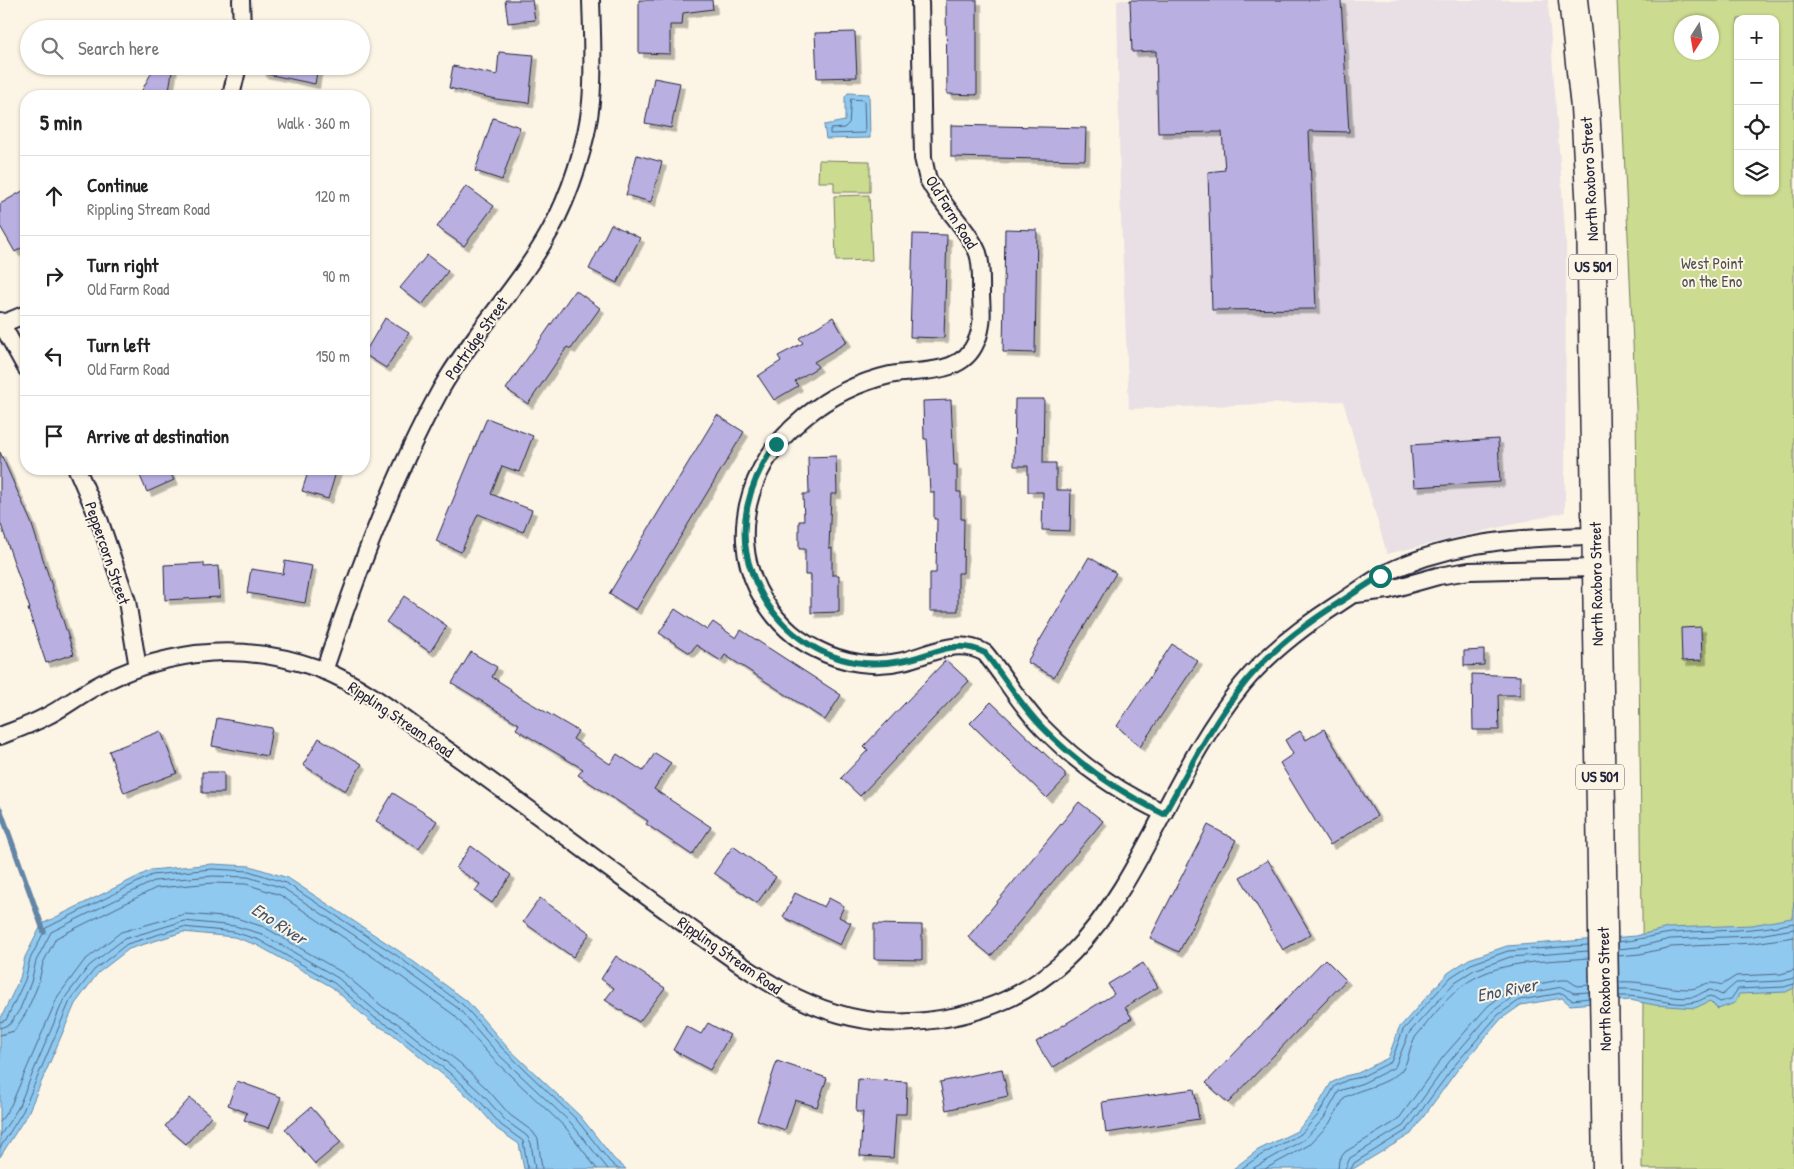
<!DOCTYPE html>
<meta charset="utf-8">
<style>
:root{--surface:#fff;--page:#f2f2f2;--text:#222;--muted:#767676;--line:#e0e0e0}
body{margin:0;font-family:"Patrick Hand",sans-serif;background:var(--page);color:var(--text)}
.controls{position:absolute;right:15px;top:15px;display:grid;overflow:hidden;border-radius:10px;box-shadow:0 1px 4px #0004}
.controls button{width:45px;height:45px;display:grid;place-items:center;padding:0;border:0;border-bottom:1px solid var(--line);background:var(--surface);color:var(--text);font:25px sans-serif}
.compass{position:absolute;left:1674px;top:15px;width:45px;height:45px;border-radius:50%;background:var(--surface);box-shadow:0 1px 4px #0004;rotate:191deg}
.stop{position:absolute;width:15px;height:15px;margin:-11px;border:4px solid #0f766e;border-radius:50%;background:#fff}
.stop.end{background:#0f766e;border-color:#fff;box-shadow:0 1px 5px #0008}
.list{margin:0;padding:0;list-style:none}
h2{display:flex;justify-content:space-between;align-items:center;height:65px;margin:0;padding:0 20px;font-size:21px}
h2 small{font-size:16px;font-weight:400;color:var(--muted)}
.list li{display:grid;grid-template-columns:32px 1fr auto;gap:15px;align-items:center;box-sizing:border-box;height:80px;padding:0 20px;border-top:1px solid var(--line)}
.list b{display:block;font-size:19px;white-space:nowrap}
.list p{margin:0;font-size:16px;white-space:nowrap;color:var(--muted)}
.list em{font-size:16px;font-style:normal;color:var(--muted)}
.icon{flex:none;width:28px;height:28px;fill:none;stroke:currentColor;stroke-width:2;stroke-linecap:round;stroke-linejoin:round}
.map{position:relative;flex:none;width:1794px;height:1169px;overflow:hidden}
.search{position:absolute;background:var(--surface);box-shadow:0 1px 4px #0004;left:20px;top:20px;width:350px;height:55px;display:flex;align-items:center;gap:12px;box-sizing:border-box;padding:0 18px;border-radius:28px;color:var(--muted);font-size:19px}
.panel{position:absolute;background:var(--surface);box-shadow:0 1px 4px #0004;left:20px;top:90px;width:350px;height:385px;border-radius:20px}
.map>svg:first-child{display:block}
</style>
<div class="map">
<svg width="1794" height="1169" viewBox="0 0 1794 1169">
<defs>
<filter id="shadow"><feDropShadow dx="4.5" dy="4.5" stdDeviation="0" flood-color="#0004"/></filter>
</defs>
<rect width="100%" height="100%" fill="#fcf5e5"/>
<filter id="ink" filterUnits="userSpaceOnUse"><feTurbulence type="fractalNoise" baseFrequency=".02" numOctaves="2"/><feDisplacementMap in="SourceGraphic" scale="10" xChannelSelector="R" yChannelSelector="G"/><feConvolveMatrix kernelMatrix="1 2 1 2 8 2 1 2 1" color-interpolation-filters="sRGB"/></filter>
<g filter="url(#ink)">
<path fill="#e8e0e4" d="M1117,0H1548L1566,244L1565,512L1387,554L1343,401L1129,409L1120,194Z"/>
<path fill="#cbdb8f" stroke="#767e65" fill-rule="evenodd" d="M1617,0H1794V1169H1642L1643,1000L1636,407ZM1738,19H1775V191H1738ZM1682,22H1712V52H1682Z
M819,160L870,161V192H834V182H818Z
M869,195L872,260L836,261L834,196Z"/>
<path fill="#8fc9ef" stroke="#6386a7" d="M848,93L869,94L870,138L826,139L824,125L845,121V97Z
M212,864L250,866L288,878L399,951L467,1001L507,1047L580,1116L614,1159L626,1169H524L519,1144L497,1129L475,1103L447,1078L390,1032L372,1023L332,987L257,945L234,937L183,932L129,949L98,973L75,1004L28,1113L0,1157V1020L20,978L25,957L42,924L151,870Z
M1794,901V988L1786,992L1739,994L1735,1003L1718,1009L1710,1001L1695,1008L1655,1005L1630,1000L1570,1005L1562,998L1521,1005L1501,1019L1458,1069L1411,1134L1353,1169H1233L1258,1150L1297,1131L1314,1112L1331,1083L1345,1076L1358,1073L1388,1058L1399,1028L1448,973L1469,959L1507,946L1636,936L1668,928L1752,925L1792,918Z"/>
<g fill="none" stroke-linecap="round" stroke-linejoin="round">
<path stroke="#4e6583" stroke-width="1" d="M851,99L864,100L865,133L830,134V129L844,128L849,123Z
M1618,942C1636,941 1653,935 1671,933C1712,930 1753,932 1794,923
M1618,949L1638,947L1670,939L1753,936L1794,929
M1618,956L1640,954L1671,947L1754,943L1794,937
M1619,982C1642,980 1665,989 1688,989C1703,989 1702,979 1722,985L1736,976L1781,974L1794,970
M1619,989C1643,987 1669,1001 1693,997C1699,996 1704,990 1711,990L1722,995L1736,983L1783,981L1794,978
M1619,996C1640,994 1677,1008 1695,1002C1701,1001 1705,997 1710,996L1720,1002L1731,999L1738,989L1784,987L1794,984
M0,1022L6,1020L25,980L30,959L46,928L152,875L212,869L249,871L286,883L396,955L463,1005L504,1050L576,1119L610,1162L618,1169
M0,1028L10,1024L20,1009L31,982L36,961L51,932L154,881L213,876L248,877L283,888L393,961L459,1009L499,1055L571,1123L608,1169
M0,1035L14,1031L26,1013L38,985L43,963L56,938L156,888L213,883L246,884L280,895L388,967L454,1015L494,1060L566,1128L597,1169
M0,1122L11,1105L58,996L84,961L121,932L185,914L236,918L264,927L343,973L383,1007L401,1017L460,1063L488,1090L510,1115L532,1131L538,1139L542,1169
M0,1136L18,1108L64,999L89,966L124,939L184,921L235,926L262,934L338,978L378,1013L397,1023L455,1069L483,1095L505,1120L527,1136L531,1143L535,1169
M0,1148L23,1111L70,1001L94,970L127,944L183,927L234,932L259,940L334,983L375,1018L393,1028L451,1074L478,1099L501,1125L523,1141L528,1169
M1241,1169L1261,1155L1301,1134L1318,1115L1335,1086L1347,1080L1361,1077L1391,1062L1403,1030L1451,977L1471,964L1508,951L1588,945
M1252,1169L1305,1139L1324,1118L1339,1091L1363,1083L1395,1067L1409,1033L1455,982L1474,970L1510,957L1588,951
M1265,1169L1309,1145L1329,1124L1345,1097C1362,1088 1384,1086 1400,1072C1410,1063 1408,1045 1417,1035C1431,1019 1445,999 1461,987C1496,959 1546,962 1588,958
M1338,1169L1339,1160L1345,1152L1398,1120L1443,1057L1488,1006L1511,989L1560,980H1568L1577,986L1589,985
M1345,1169L1350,1158L1403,1126L1449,1062L1493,1011L1514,996L1562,987L1574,993L1589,992
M1351,1169L1354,1163L1407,1130L1454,1066L1498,1015L1520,1000L1562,993L1572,1000L1589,998"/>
<path stroke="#6386a7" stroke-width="5.5" d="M0,809L44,932"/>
</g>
<path fill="#b9b0e1" stroke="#22223b" filter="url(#shadow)" d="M505,0H532L535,20L508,23Z
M639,0H712L713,9L683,13L682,25H670V54L639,53Z
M946,0H977V95L947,94Z
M1130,0H1341L1349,132L1309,131L1316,309L1212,310L1208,172L1225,170L1222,132L1158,133L1156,51L1132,52Z
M855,32L857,77L817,78L815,33Z
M499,52L534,55L529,103L495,99L449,88L453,66L497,75Z
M155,66H173L168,96H139Z
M263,66H318L315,84L262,73Z
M654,78L680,83L671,128L645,123Z
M493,118L520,127L502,180L475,171Z
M951,125L1086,128L1085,160L951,157Z
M637,155L662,162L651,202L626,195Z
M466,186L494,206L464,246L437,227Z
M26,189V245L15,252L0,226V204Z
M611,224L640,238L617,283L589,269Z
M1005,229L1037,230L1035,353L1003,352Z
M913,234L947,235L944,338L910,337Z
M427,255L448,271L422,305L400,288Z
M575,290L600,308L571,349L567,347L528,404L506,389Z
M833,317L847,342L814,362L818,367L795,381L798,386L774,400L758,376L781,361L778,356L803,343L799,338Z
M385,318L409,333L386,368L364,354Z
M1015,399H1044L1043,463H1056V490H1071L1070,531L1042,530L1043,492H1028V466H1014Z
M951,400L954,465H957V492H961V519H964L963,573H958V611H930V573H936L937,519H934V492H930L927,439H924L923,401Z
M717,415L744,432L636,610L609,594Z
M487,418L533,436L519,472L502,466L491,494L532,510L523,532L478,514L461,552L436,541Z
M1498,439L1500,482L1414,487L1411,445Z
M0,452L31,522L74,654L46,663L28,609H30L0,522Z
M836,456L837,494H831L829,548H832V575H839V612L811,613V575H805V549H799V521H804L803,494H809L808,457Z
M137,469H168L174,480L147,492Z
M309,469H337L328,499L302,491Z
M1089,557L1116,573L1054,677L1027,662Z
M285,561L312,566L305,603L247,593L251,569L283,574Z
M204,563V567L218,566L220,597L165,600L164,565Z
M404,596L447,626L430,652L386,622Z
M675,609L707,630L713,622L736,638L741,630L841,695L825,720L725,655L721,661L696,645L690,653L659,633Z
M1701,627L1702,660L1682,661L1681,628Z
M1172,644L1198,661L1140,747L1117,726Z
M1484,650V665L1464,666V651Z
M471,652L497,667L492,677L511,689L510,691L578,731L573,739L610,764L617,754L643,771L655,753L671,763L654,789L711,827L692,855L646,824L648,821L578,775L583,769L516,729L519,724L452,683Z
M946,660L969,681L860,796L841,778L868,750L864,746Z
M1472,674L1520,676V695H1498L1499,730H1473Z
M991,702L1065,773V779L1047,798L970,723Z
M217,718L272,728L267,756L212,746Z
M1324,729L1377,816L1330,845L1280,763L1293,754L1285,740L1300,731L1306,740Z
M161,731L177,773L124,793L109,751Z
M319,738L362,764L345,791L303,765Z
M202,772H224V793H202Z
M393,793L437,821L419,849L376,821Z
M1079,802L1103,821L991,956L968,937Z
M1208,825L1236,840L1179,952L1150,938Z
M471,846L511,875L492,903L475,891L480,884L456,868Z
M733,846L776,877L757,903L714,873Z
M1268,860L1311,934L1283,950L1240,877Z
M795,893L824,907L829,898L844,906L839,917L851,923L840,945L783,917Z
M540,898L590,933L573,957L523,922Z
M874,924L922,925V960L874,959Z
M616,956L665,988L639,1022L605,1000L614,988L601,979Z
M1325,959L1346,980L1228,1103L1206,1083Z
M1143,963L1158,987L1125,1007L1132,1018L1052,1068L1036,1042L1114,994L1108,984Z
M708,1023L730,1035L710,1070L673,1050L686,1026L701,1034Z
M777,1061L827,1078L817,1107L795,1100L785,1130L757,1120Z
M1002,1069L1008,1096L946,1110L940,1082Z
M858,1079L907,1082L906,1114H896L893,1158L860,1156L863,1112H856Z
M237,1081L281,1097L269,1128L244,1120L247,1113L228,1105Z
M1194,1089L1199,1119L1106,1133L1102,1102Z
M190,1098L211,1116L186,1144L165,1126Z
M311,1107L341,1142L315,1164L285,1129Z"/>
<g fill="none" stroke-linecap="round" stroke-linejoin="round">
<defs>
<path id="minor" d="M241,0L242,29
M920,0L923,158C925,165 926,173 928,179C941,206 966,225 978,253C982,265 981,283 981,296C982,312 983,327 976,342C962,376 920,369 890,375C829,389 769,434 751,494C741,526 743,560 758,590C771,615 791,637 816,649C843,663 874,668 903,661C933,654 955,637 985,653C1005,677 1021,706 1043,728C1078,764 1119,792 1164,813
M231,96L238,66
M0,321L26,368
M2,324L26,314
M77,469L100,522L127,601L138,668
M1356,594L1388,590L1438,576L1469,571L1596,568
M324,671C357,574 392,478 441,389C473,333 519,287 550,231C570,195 587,143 591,102C594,68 592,34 591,0
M0,736C15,730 30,725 45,717C62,709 78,696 95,687C125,670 161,659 196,654C237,649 281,655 320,669C365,686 405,720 443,747C528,807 610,870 694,931C761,980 825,1028 913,1022C1122,1008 1135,817 1242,685C1269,652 1302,627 1338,604C1360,590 1380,574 1404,565C1466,540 1530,537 1595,536"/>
<path id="trunk" d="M1573,0L1585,107L1591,211L1607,1169"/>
</defs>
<use href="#minor" stroke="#22223b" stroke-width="20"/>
<use href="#trunk" stroke="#22223b" stroke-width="31"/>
<use href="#minor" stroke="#fcf5e5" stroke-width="16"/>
<use href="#trunk" stroke="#fcf5e5" stroke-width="28"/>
</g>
</g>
<g fill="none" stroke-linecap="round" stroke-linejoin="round" filter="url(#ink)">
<path stroke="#0f766e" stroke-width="6" d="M776,444C749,481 735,528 752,573C775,635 834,674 901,661C932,656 954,637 985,653C1004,677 1021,706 1043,728C1078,764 1119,792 1164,814C1197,755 1227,693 1278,648C1309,620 1346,599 1380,576"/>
</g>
<g text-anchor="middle" stroke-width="4" stroke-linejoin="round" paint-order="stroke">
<g fill="#fcf5e5" stroke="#63616e" stroke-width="1">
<rect x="1569" y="254.5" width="48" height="25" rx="4"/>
<rect x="1576" y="764.5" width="48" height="25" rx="4"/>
</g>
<g font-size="15" font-weight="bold" fill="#22223b">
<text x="1593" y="272">US 501</text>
<text x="1600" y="782">US 501</text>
</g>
<g font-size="16" fill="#22223b" stroke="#fcf5e5">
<text transform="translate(1589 179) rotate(-93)" y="6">North Roxboro Street</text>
<text transform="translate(952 212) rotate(58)" y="6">Old Farm Road</text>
<text transform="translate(476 338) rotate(-55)" y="6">Partridge Street</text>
<text transform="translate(108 553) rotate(71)" y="6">Peppercorn Street</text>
<text transform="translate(1596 584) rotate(-91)" y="6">North Roxboro Street</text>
<text transform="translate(401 719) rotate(34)" y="6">Rippling Stream Road</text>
<text transform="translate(730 955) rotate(35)" y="6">Rippling Stream Road</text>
<text transform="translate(1604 989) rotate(-91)" y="6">North Roxboro Street</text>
</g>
<g font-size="16" fill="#4c5050" stroke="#fcf5e5">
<text x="1712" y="269">West Point<tspan x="1712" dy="18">on the Eno</tspan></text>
</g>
<g font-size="18" font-style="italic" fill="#435471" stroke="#fcf5e5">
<text transform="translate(279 924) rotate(33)" y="6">Eno River</text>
<text transform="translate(1507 990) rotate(-11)" y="6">Eno River</text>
</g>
</g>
</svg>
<div class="controls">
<button>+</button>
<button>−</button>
<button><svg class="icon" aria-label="locate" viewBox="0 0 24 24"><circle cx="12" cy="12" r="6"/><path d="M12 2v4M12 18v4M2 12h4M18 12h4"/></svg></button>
<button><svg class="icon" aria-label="layers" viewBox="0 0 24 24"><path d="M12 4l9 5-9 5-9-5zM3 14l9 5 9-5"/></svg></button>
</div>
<svg class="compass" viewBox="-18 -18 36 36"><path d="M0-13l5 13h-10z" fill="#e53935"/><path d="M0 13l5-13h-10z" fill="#767676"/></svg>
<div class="stop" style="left:1380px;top:576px"></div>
<div class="stop end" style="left:776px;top:444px"></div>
<div class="search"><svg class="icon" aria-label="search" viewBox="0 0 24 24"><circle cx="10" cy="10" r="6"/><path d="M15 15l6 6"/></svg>Search here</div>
<section class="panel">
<h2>5 min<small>Walk · 360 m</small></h2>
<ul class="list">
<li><svg class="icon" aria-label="ahead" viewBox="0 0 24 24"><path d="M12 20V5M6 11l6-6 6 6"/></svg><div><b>Continue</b><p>Rippling Stream Road</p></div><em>120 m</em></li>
<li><svg class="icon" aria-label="right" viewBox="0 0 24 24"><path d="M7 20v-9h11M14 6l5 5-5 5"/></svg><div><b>Turn right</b><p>Old Farm Road</p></div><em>90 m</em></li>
<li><svg class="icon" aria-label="left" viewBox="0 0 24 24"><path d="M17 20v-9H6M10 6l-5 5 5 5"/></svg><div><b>Turn left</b><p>Old Farm Road</p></div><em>150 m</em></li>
<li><svg class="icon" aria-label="arrive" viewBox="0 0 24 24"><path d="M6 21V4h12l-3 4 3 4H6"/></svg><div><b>Arrive at destination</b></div></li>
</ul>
</section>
</div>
